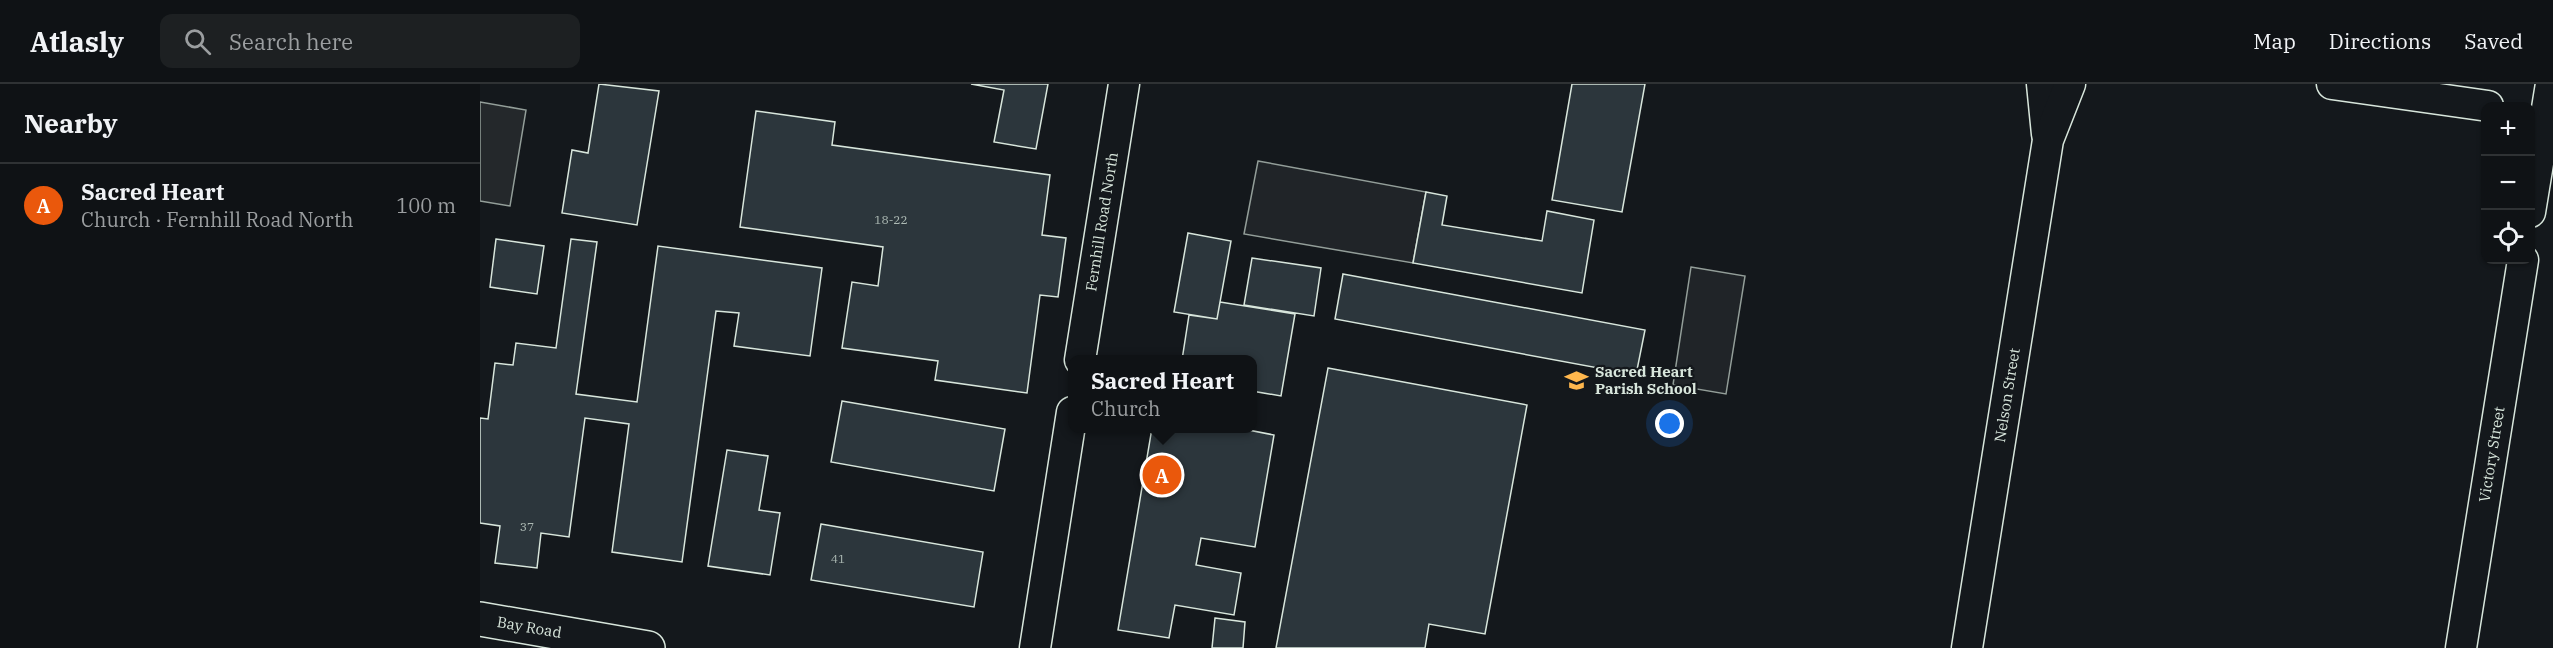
<!DOCTYPE html>
<meta charset="utf-8">
<style>
:root{--surface:#0f1215;--page:#1d2022;--text:#f1f3f6;--muted:#9b9ea0;--line:#2f3234;--accent:#ea580c}
body{margin:0;font-family:"IBM Plex Serif",serif;background:var(--page);color:var(--text)}
.controls{position:absolute;right:18px;top:18px;display:grid;overflow:hidden;border-radius:12px;box-shadow:0 2px 4px #0004}
.controls button{width:54px;height:54px;display:grid;place-items:center;padding:0;border:0;border-bottom:2px solid var(--line);background:var(--surface);color:var(--text);font:30px sans-serif}
.you{position:absolute;left:1190px;top:340px;width:21px;height:21px;margin:-15px;border:4px solid #fff;border-radius:50%;background:#1a73e8;box-shadow:0 0 0 9px #1a73e833}
.badge{display:grid;place-items:center;width:39px;height:39px;border-radius:50%;background:var(--accent);color:#fff;font-size:20px;font-weight:700}
.pin{position:absolute;translate:-50% -50%;border:3px solid #fff;box-shadow:0 2px 6px #0006}
.popup{position:absolute;left:588px;top:271px;width:189px;height:78px;box-sizing:border-box;display:grid;place-content:center;border-radius:12px;background:var(--surface);filter:drop-shadow(0 2px 4px #0005);font-size:20px;white-space:nowrap;color:var(--muted)}
.popup b{font-size:22px;color:var(--text)}
.popup::after{content:'';position:absolute;left:50%;top:100%;margin-left:-12px;border:12px solid transparent;border-top-color:var(--surface)}
.list{margin:0;padding:0;list-style:none}
h2{display:flex;justify-content:space-between;align-items:center;height:78px;margin:0;padding:0 24px;font-size:26px}
h2 small{font-size:20px;font-weight:400;color:var(--muted)}
.list li{display:grid;grid-template-columns:39px 1fr auto;gap:18px;align-items:center;box-sizing:border-box;height:84px;padding:0 24px;border-top:2px solid var(--line)}
.list b{display:block;font-size:22px;white-space:nowrap}
.list p{margin:0;font-size:20px;white-space:nowrap;color:var(--muted)}
.list em{font-size:20px;font-style:normal;color:var(--muted)}
.icon{flex:none;width:33px;height:33px;fill:none;stroke:currentColor;stroke-width:2;stroke-linecap:round;stroke-linejoin:round}
.map{position:relative;flex:none;width:2073px;height:564px;overflow:hidden}
header{display:flex;align-items:center;gap:36px;box-sizing:border-box;height:84px;padding:0 30px;background:var(--surface);border-bottom:2px solid var(--line)}
header strong{font-size:28px}
nav{display:flex;gap:33px;margin-inline-start:auto;font-size:21px}
.search{width:420px;height:54px;background:var(--page);display:flex;align-items:center;gap:15px;box-sizing:border-box;padding:0 21px;border-radius:12px;color:var(--muted);font-size:22px}
main{display:flex}
aside{flex:1;background:var(--surface)}
.map>svg:first-child{display:block}
</style>
<header>
<strong>Atlasly</strong>
<div class="search"><svg class="icon" aria-label="search" viewBox="0 0 24 24"><circle cx="10" cy="10" r="6"/><path d="M15 15l6 6"/></svg>Search here</div>
<nav><a>Map</a><a>Directions</a><a>Saved</a></nav>
</header>
<main>
<aside>
<h2>Nearby<small></small></h2>
<ul class="list">
<li><span class="badge">A</span><div><b>Sacred Heart</b><p>Church · Fernhill Road North</p></div><em>100 m</em></li>
</ul>
</aside>
<div class="map">
<svg width="2073" height="564" viewBox="0 0 2073 564">
<rect width="100%" height="100%" fill="#14181c"/>
<path fill="#202428" stroke="#939e99" stroke-width="1.5" d="M778,77L946,108L933,179L764,150Z
M1211,183L1265,192L1246,310L1193,301Z"/>
<path fill="#24282b" stroke="#939e99" stroke-width="1.5" d="M0,18L46,26L30,122L0,117Z"/>
<path fill="#2c363c" stroke="#d8e6dc" stroke-width="1.5" d="M119,0L179,7L157,141L82,129L92,66L108,69Z
M491,0H568L556,65L514,58L524,6Z
M1092,0H1165L1142,128L1072,116Z
M276,27L355,38L352,61L570,91L562,151L586,154L578,213L560,211L547,309L455,296L458,277L362,264L372,198L398,202L403,163L260,143Z
M946,108L967,112L962,141L1062,157L1067,127L1114,136L1102,209L933,179Z
M708,149L751,157L737,235L694,228Z
M16,155L64,162L57,210L10,203Z
M91,155L117,158L96,310L157,318L178,162L342,184L330,272L254,262L259,229L236,227L202,478L132,468L149,340L105,334L89,453L61,449L57,484L15,479L20,442L0,439V334L8,335L15,279L33,281L36,259L76,264Z
M772,174L841,184L834,232L764,221Z
M863,190L1165,246L1156,291L855,235Z
M740,218L815,230L801,312L772,307V276H702L709,231L737,235Z
M848,284L1047,321L1005,550L949,540L945,564H796Z
M362,317L525,345L514,407L351,378Z
M672,344H758L794,351L775,463L721,454L716,481L761,489L754,531L695,521L689,554L638,546Z
M247,366L288,372L279,426L300,429L290,491L228,482Z
M341,440L503,468L494,523L331,496Z
M735,534L765,538L763,564H732Z"/>
<g fill="none" stroke-linecap="round" stroke-linejoin="round">
<defs>
<g id="minor">
<path d="M1562,0L1567,50"/>
<path d="M1852,0L2008,22"/>
<path d="M2050,128L2071,0"/>
<path id="s1" d="M600,276L644,0"/>
<path d="M555,564L592,328"/>
<path id="s2" d="M1487,564L1568,56L1590,0"/>
<path id="s3" d="M1981,564L2043,176"/>
</g>
<g id="secondary">
<path id="s4" d="M0,535L168,564"/>
</g>
</defs>
<use href="#minor" stroke="#d8e6dc" stroke-width="33"/>
<use href="#secondary" stroke="#d8e6dc" stroke-width="36"/>
<use href="#minor" stroke="#14181c" stroke-width="30"/>
<use href="#secondary" stroke="#14181c" stroke-width="33"/>
</g>
<defs>
<symbol id="school-bare" viewBox="-9 -9 18 18"><path d="M0-5L7-2L0 1L-7-2ZM-4 1L0 2.5L4 1V4Q0 6-4 4Z" fill="#ffb74d" stroke="#14181c" stroke-width="2.5" paint-order="stroke"/></symbol>
</defs>
<g fill-rule="evenodd">
<use href="#school-bare" x="1080" y="280" width="33" height="33"/>
</g>
<g text-anchor="middle" stroke-width="4.5" stroke-linejoin="round" paint-order="stroke">
<g font-size="12" fill="#adbab4">
<text x="411" y="140">18-22</text>
<text x="47" y="447">37</text>
<text x="358" y="479">41</text>
</g>
<g font-size="15" fill="#d8e6dc" stroke="#14181c">
<text dy="5" stroke="none"><textPath href="#s1" startOffset="140">Fernhill Road North</textPath></text>
<text dy="5" stroke="none"><textPath href="#s2" startOffset="256">Nelson Street</textPath></text>
<text dy="5" stroke="none"><textPath href="#s3" startOffset="196">Victory Street</textPath></text>
<text dy="5" stroke="none"><textPath href="#s4" startOffset="50">Bay Road</textPath></text>
</g>
<g font-size="15" font-weight="bold" fill="#d8e6dc" stroke="#14181c" text-anchor="start">
<text x="1115" y="293">Sacred Heart<tspan x="1115" dy="17">Parish School</tspan></text>
</g>
</g>
</svg>
<div class="controls">
<button>+</button>
<button>−</button>
<button><svg class="icon" aria-label="locate" viewBox="0 0 24 24"><circle cx="12" cy="12" r="6"/><path d="M12 2v4M12 18v4M2 12h4M18 12h4"/></svg></button>
</div>
<div class="you"></div>
<div class="pin badge" style="left:682px;top:391px">A</div>
<div class="popup"><b>Sacred Heart</b>Church</div>
</div>
</main>
